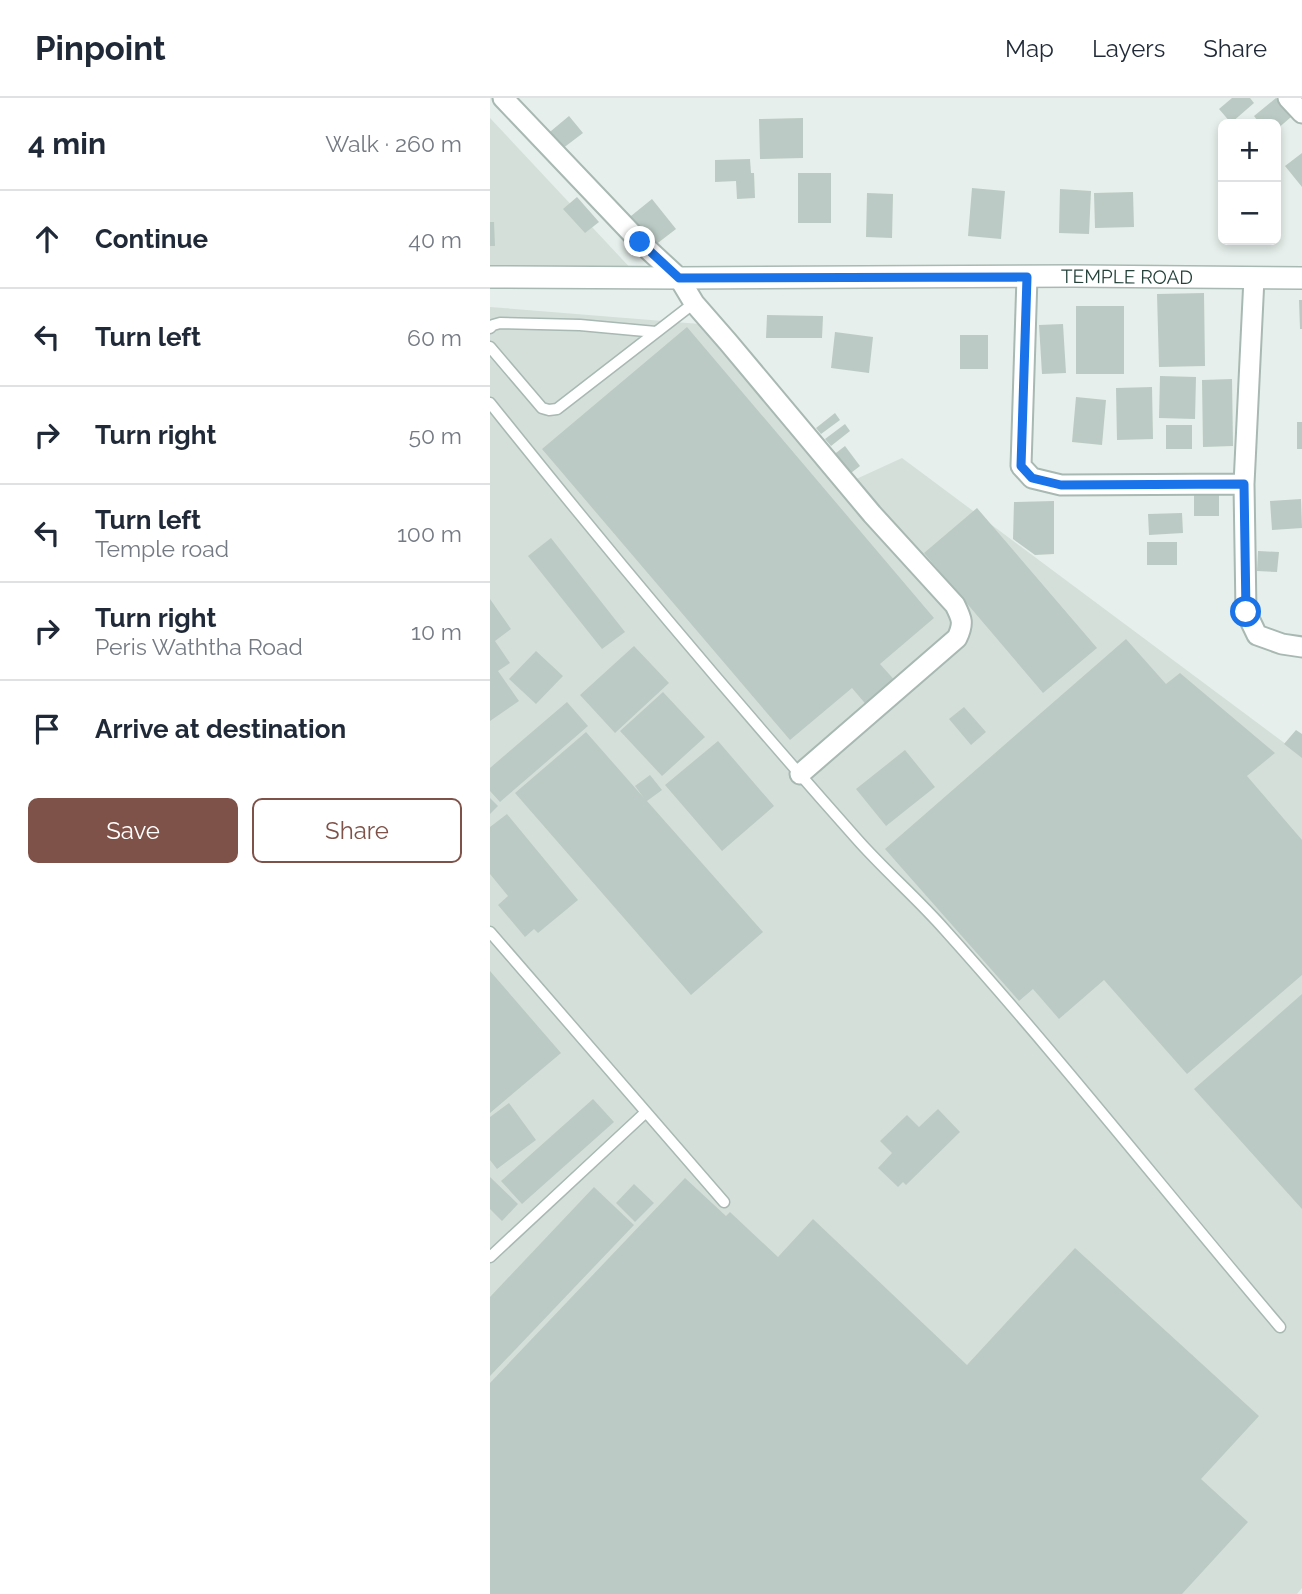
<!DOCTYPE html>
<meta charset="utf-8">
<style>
:root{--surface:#fff;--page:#f2f2f3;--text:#1f2937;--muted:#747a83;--line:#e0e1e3;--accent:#7f5249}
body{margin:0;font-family:Raleway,sans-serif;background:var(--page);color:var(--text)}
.controls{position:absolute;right:21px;top:21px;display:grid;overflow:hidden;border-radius:10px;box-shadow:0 4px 10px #0003}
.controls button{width:63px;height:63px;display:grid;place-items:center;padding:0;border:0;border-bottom:2px solid var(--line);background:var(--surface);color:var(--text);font:35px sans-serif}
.stop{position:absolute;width:21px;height:21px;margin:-16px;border:5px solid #1a73e8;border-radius:50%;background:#fff}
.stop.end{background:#1a73e8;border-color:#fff;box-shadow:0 2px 7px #0008}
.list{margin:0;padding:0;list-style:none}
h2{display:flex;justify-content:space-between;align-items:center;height:91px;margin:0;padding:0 28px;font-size:30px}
h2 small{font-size:23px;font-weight:400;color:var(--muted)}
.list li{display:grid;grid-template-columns:46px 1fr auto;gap:21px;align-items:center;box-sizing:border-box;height:98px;padding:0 28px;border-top:2px solid var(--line)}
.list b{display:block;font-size:26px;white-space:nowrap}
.list p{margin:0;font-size:23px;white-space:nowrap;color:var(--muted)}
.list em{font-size:23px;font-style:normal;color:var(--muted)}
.actions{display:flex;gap:14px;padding:21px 28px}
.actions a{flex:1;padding:16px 0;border:2px solid var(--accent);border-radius:10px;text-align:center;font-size:24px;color:var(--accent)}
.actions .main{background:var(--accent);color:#fff}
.icon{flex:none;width:38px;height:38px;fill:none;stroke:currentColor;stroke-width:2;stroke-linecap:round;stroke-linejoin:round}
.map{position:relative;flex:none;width:812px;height:1496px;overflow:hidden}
header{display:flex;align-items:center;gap:42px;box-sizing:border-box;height:98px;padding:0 35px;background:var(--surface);border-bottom:2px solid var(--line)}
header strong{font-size:33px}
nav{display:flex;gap:38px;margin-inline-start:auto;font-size:24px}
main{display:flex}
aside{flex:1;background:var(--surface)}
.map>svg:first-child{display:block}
</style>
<header>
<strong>Pinpoint</strong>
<nav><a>Map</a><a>Layers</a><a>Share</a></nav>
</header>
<main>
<aside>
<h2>4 min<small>Walk · 260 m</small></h2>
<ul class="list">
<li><svg class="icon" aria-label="ahead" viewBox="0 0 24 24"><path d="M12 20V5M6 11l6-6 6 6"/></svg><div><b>Continue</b></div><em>40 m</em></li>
<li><svg class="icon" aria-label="left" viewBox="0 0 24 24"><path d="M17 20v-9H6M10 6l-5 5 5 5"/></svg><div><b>Turn left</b></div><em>60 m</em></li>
<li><svg class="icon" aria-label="right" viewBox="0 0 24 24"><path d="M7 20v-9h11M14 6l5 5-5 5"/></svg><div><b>Turn right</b></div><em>50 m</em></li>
<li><svg class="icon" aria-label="left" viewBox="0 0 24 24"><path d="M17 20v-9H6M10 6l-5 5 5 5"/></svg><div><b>Turn left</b><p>Temple road</p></div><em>100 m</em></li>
<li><svg class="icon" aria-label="right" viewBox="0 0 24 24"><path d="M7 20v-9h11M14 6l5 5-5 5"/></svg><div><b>Turn right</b><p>Peris Waththa Road</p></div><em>10 m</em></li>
<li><svg class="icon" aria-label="arrive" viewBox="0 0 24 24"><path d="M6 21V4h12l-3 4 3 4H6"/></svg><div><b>Arrive at destination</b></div></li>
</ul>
<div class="actions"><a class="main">Save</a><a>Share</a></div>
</aside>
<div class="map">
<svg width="812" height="1496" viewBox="0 0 812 1496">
<rect width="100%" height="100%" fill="#e6efeb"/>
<path fill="#d4dfda" d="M0,20L146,176L0,172Z
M0,209L210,226L351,388L412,360L812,658V1490L807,1496H0Z"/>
<path fill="#bbcac4" d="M742,0H760L764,5L741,25L729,11Z
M786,0L801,19L786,32V26H770L764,18Z
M79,18L93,35L68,54L55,38Z
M313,20V60L270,61L269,21Z
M812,55V89L795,68Z
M260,61L261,75H264L265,100L247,101L246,83L225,84V62Z
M308,75H341V125H308Z
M482,90L515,93L511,141L478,138Z
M570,91L601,93L599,136L569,135Z
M643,94L644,129L605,130L604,95Z
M377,95L403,96L402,140L376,139Z
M87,99L109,124L95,135L73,111Z
M162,101L186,131L160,151L136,122Z
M0,124H4L5,148H0Z
M714,195L715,268L669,269L667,196Z
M809,202H812V231H810Z
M586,208H634V276H586Z
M277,217L333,218L332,240H276Z
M573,226L576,275L552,276L549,227Z
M197,229L444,520L390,566L408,586L379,610L362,590L300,642L52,351Z
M345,234L383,239L379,275L341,270Z
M470,237H498V271H470Z
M670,278L706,279L705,321L669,320Z
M742,281L743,348L713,349L712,282Z
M662,289L663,341L627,342L626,290Z
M586,299L616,302L612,347L582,344Z
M345,315L350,322L331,336L326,330Z
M807,324H812V351H807Z
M355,326L360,333L341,348L335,341Z
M676,327H702V351H676Z
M355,348L370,368L357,378L342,358Z
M704,395H729V418H704Z
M811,401L812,430L782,432L780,403Z
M564,403V456L545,457L523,441L524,404Z
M487,410L607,550L553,595L434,455Z
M692,415L693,435L659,437L658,416Z
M61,440L135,534L112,551L38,458Z
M657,444H687V467H657Z
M768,453L789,454L787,474L767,473Z
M0,501L21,531L5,543L20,565L8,573L29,603L0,623Z
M636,541L676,586L690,575L785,655L757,678L812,742V877L697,976L614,882L569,921L543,891L529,903L395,751Z
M144,548L179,585L125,635L90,597Z
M46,553L73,578L46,606L19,581Z
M173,594L215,639L172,678L130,633Z
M77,604L98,628L10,704L0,693V670Z
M474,609L496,634L481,647L459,621Z
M806,632L812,636V660L794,646Z
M96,634L154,700L145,688L160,677L172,692L157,703L273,834L201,897L25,695Z
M228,643L284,708L232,753L175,687Z
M415,652L445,689L396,728L366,691Z
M0,700L8,708L0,716Z
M17,716L88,802L48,835L44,831L35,839L8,807L18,798L0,776V729Z
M0,873L71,955L0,1015Z
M812,896V1111L704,991Z
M103,1001L124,1024L32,1106L11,1083Z
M19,1005L46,1042L7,1071L0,1062V1019Z
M448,1011L470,1034L416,1087L413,1084L408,1089L388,1070L402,1055L390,1043L417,1017L429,1029Z
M0,1079L28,1106L12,1123L0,1111Z
M195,1080L236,1118L240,1114L288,1159L323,1121L477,1267L585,1150L769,1318L711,1381L758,1424L692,1496H0V1285Z
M144,1086L164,1105L145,1124L126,1105Z
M104,1089L144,1127L0,1278V1199Z"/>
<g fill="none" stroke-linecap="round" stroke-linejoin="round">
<defs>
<path id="service" d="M0,230L3,227L10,225L90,227L166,234
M0,249L52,310L59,312L67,311L204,205
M0,305C118,453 240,598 366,740C394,772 427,800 455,832C571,961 678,1097 790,1229
M0,834L234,1104
M0,1159L156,1014"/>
<path id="minor" d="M13,0L150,144L189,180L204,205L238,244L382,416L465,507C472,521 474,525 467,540L310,676
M798,0L812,15
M537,179L531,368L542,380L571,387L754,386L756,514L767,537L792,546L812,549
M754,386L764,180"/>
<g id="tertiary">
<path id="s1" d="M0,179L189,180L584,178L812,180"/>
</g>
</defs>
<use href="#service" stroke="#a8b8b2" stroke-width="13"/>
<use href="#minor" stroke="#a8b8b2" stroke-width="23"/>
<use href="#tertiary" stroke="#a8b8b2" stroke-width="24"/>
<use href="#service" stroke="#fff" stroke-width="10"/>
<use href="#minor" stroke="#fff" stroke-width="19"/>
<use href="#tertiary" stroke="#fff" stroke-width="21"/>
</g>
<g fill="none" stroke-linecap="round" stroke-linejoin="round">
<path stroke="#1a73e8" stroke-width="9" d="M150,144L189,180L537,179L531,368L542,380L571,387L754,386L756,514"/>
</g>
<g text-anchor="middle" stroke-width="6" stroke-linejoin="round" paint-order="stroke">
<g font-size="19" fill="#24423a" stroke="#f7fbf9">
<text dy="7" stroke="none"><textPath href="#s1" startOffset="637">TEMPLE ROAD</textPath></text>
</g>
</g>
</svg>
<div class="controls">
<button>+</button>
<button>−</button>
</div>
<div class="stop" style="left:756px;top:514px"></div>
<div class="stop end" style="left:150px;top:144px"></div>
</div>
</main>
